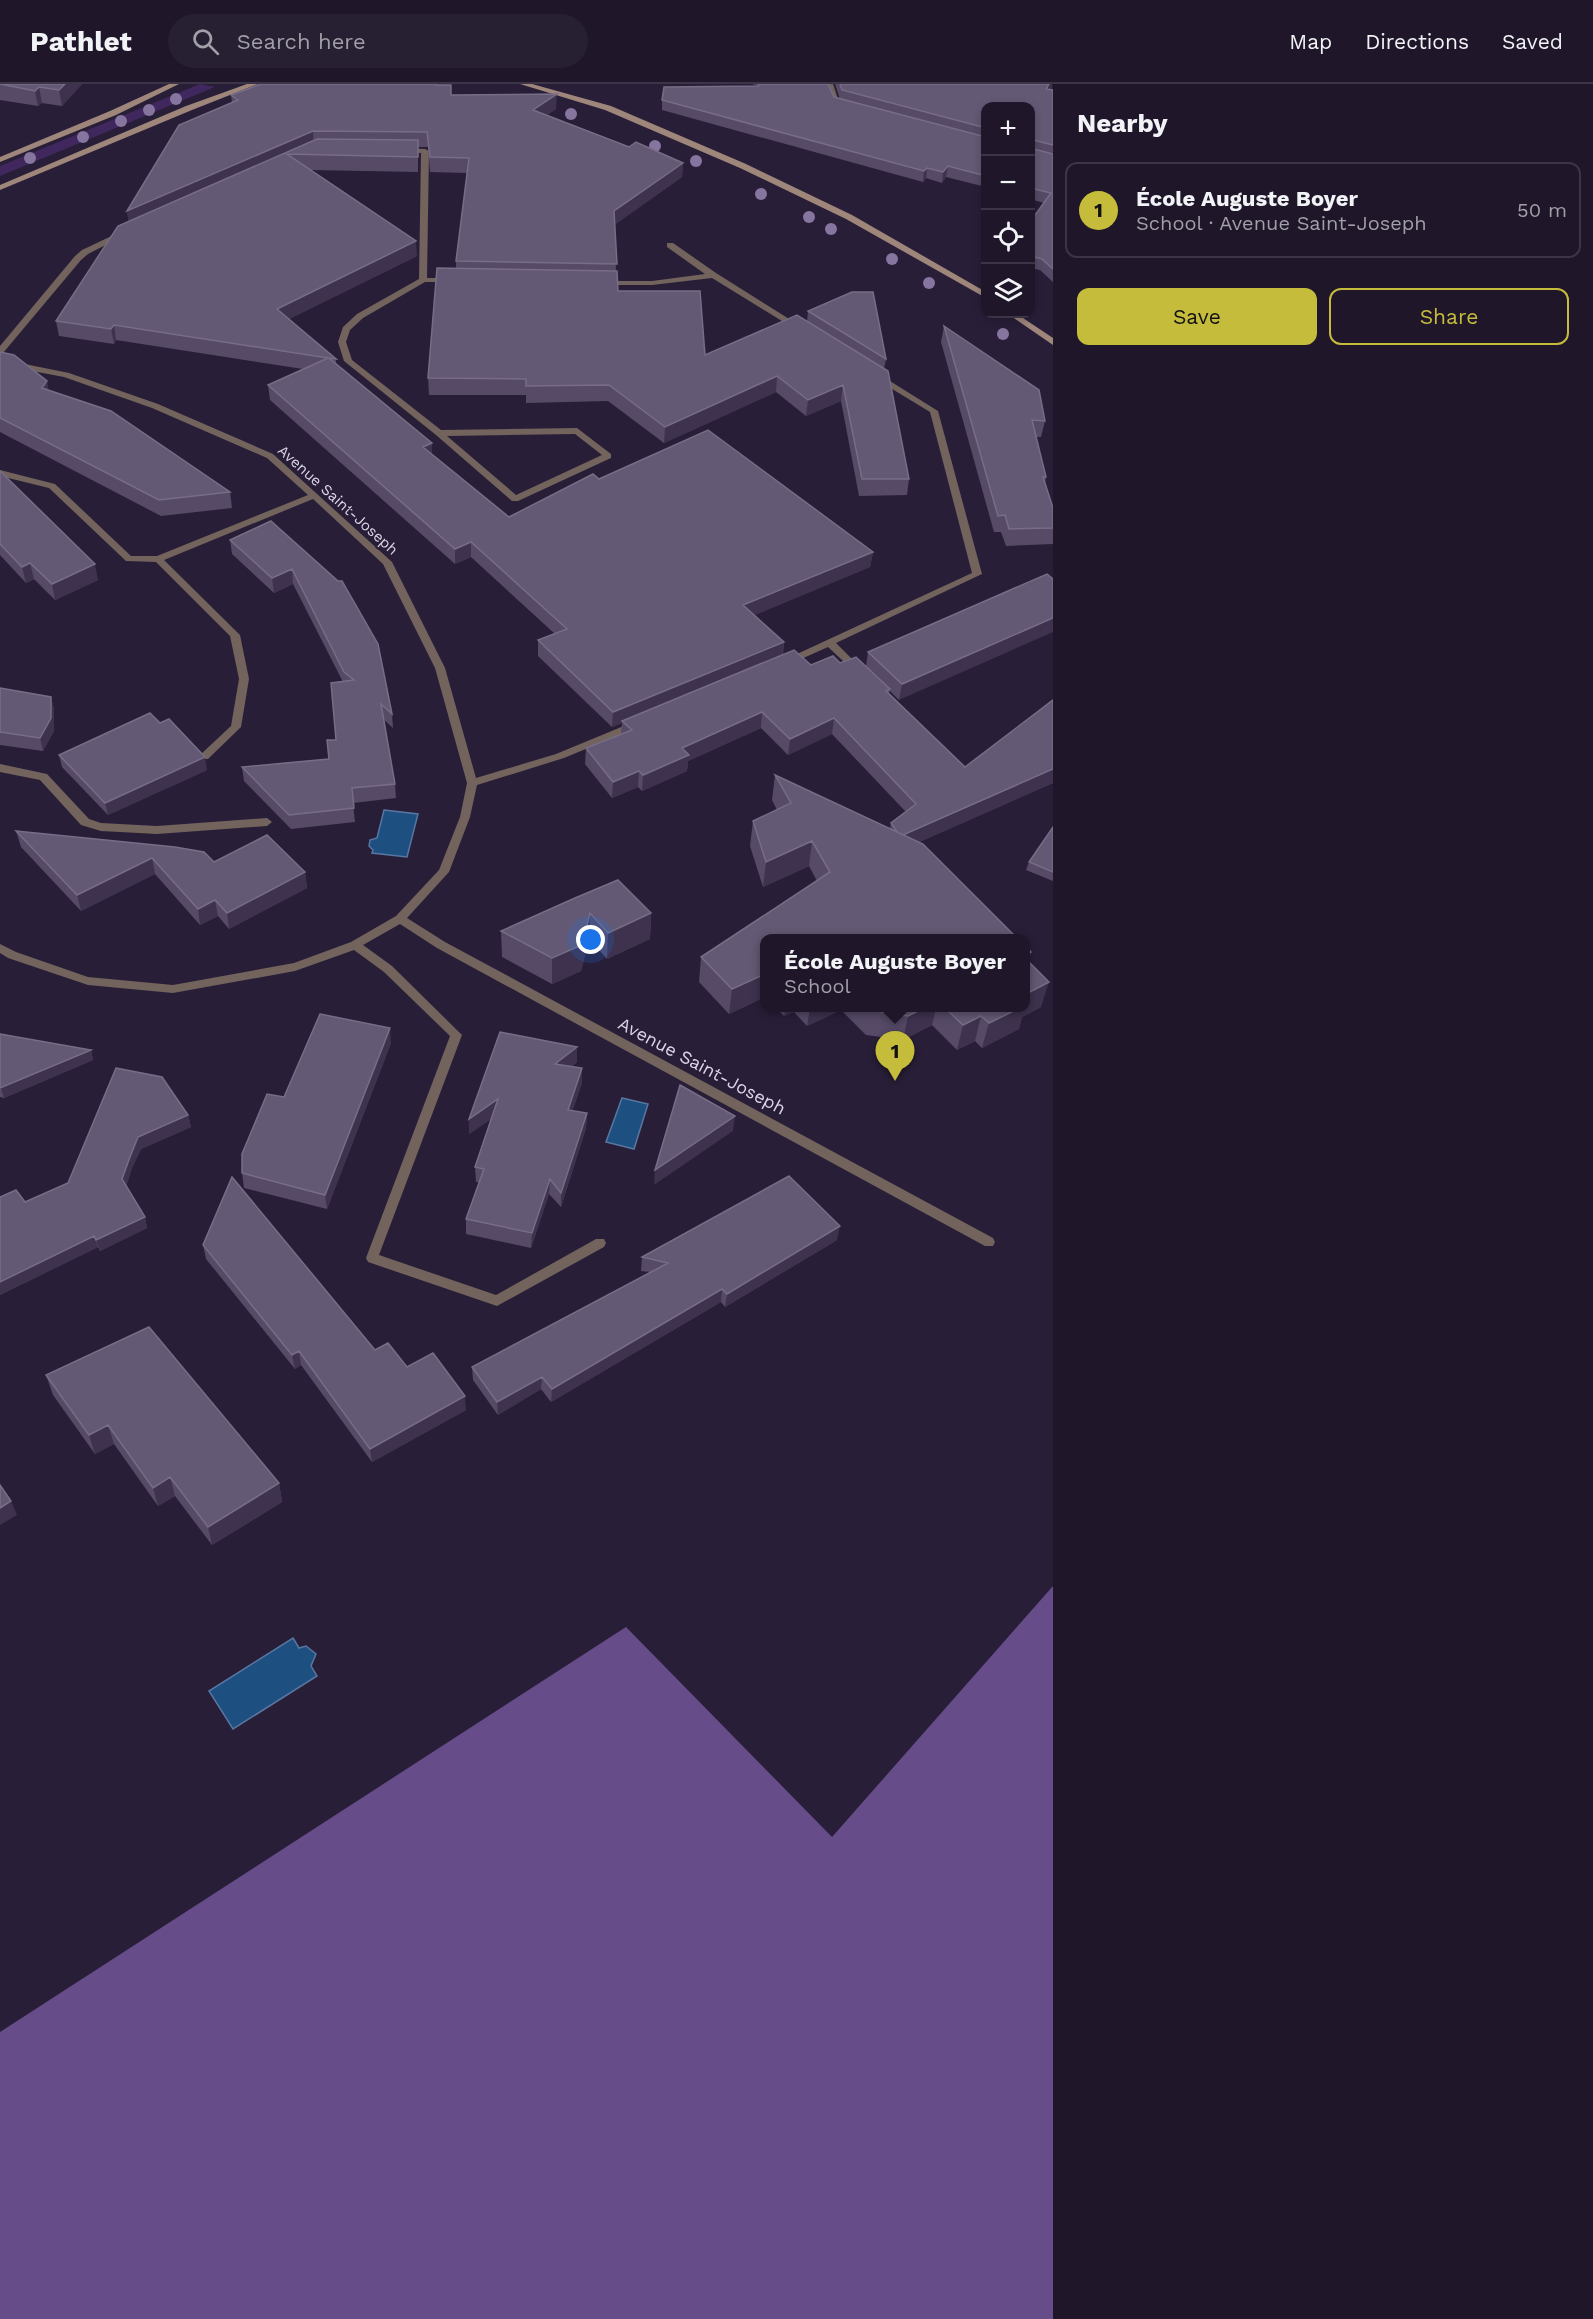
<!DOCTYPE html>
<meta charset="utf-8">
<style>
:root{--surface:#1f162a;--page:#271f32;--text:#f1f3f6;--muted:#a19fa8;--line:#3c3547;--accent:#c6bc3c}
body{margin:0;font-family:"Work Sans",sans-serif;background:var(--page);color:var(--text)}
.controls{position:absolute;right:18px;top:18px;display:grid;overflow:hidden;border-radius:12px;box-shadow:0 3px 9px #0003}
.controls button{width:54px;height:54px;display:grid;place-items:center;padding:0;border:0;border-bottom:2px solid var(--line);background:var(--surface);color:var(--text);font:30px sans-serif}
.you{position:absolute;left:591px;top:856px;width:21px;height:21px;margin:-15px;border:4px solid #fff;border-radius:50%;background:#1a73e8;box-shadow:0 0 0 9px #1a73e833}
.badge{display:grid;place-items:center;width:39px;height:39px;border-radius:50%;background:var(--accent);color:#111;font-size:20px;font-weight:700}
.pin{position:absolute;translate:-50% -50px;filter:drop-shadow(0 2px 3px #0008)}
.pin::after{content:'';position:absolute;top:32px;width:21px;height:18px;background:inherit;clip-path:polygon(0 0,100% 0,50% 100%)}
.popup{position:absolute;left:760px;top:850px;width:270px;height:78px;box-sizing:border-box;display:grid;place-content:center;border-radius:12px;background:var(--surface);filter:drop-shadow(0 2px 4px #0005);font-size:20px;white-space:nowrap;color:var(--muted)}
.popup b{font-size:22px;color:var(--text)}
.popup::after{content:'';position:absolute;left:50%;top:100%;margin-left:-12px;border:12px solid transparent;border-top-color:var(--surface)}
.list{margin:0;padding:0;list-style:none}
h2{display:flex;justify-content:space-between;align-items:center;height:78px;margin:0;padding:0 24px;font-size:26px}
h2 small{font-size:20px;font-weight:400;color:var(--muted)}
.list li{display:grid;grid-template-columns:39px 1fr auto;gap:18px;align-items:center;box-sizing:border-box;height:96px;margin:0 12px 12px;padding:0 12px;border:2px solid var(--line);border-radius:12px}
.list b{display:block;font-size:22px;white-space:nowrap}
.list p{margin:0;font-size:20px;white-space:nowrap;color:var(--muted)}
.list em{font-size:20px;font-style:normal;color:var(--muted)}
.actions{display:flex;gap:12px;padding:18px 24px}
.actions a{flex:1;padding:14px 0;border:2px solid var(--accent);border-radius:12px;text-align:center;font-size:21px;color:var(--accent)}
.actions .main{background:var(--accent);color:#111}
.icon{flex:none;width:33px;height:33px;fill:none;stroke:currentColor;stroke-width:2;stroke-linecap:round;stroke-linejoin:round}
.map{position:relative;flex:none;width:1053px;height:2235px;overflow:hidden}
header{display:flex;align-items:center;gap:36px;box-sizing:border-box;height:84px;padding:0 30px;background:var(--surface);border-bottom:2px solid var(--line)}
header strong{font-size:28px}
nav{display:flex;gap:33px;margin-inline-start:auto;font-size:21px}
.search{width:420px;height:54px;background:var(--page);display:flex;align-items:center;gap:15px;box-sizing:border-box;padding:0 21px;border-radius:33px;color:var(--muted);font-size:22px}
main{display:flex}
aside{flex:1;background:var(--surface)}
.map>svg:first-child{display:block}
</style>
<header>
<strong>Pathlet</strong>
<div class="search"><svg class="icon" aria-label="search" viewBox="0 0 24 24"><circle cx="10" cy="10" r="6"/><path d="M15 15l6 6"/></svg>Search here</div>
<nav><a>Map</a><a>Directions</a><a>Saved</a></nav>
</header>
<main>
<div class="map">
<svg width="1053" height="2235" viewBox="0 0 1053 2235">
<rect width="100%" height="100%" fill="#291e38"/>
<path fill="#40275d" d="M200,0L215,3L0,92V82Z"/>
<path fill="#664c89" d="M1053,1502V2235H0V1948L626,1543L832,1753Z"/>
<path fill="#1e4f81" stroke="#5777a0" stroke-width="1.5" d="M384,726L418,730L407,773L372,769L373,766L369,762L370,756L377,754Z
M622,1014L648,1020L634,1065L606,1058Z
M293,1554L299,1564L306,1562L316,1570L311,1582L317,1592L233,1645L209,1607Z"/>
<g fill="none" stroke-linecap="round" stroke-linejoin="round">
<path fill="#72635c" fill-rule="evenodd" d="M825,0H833L839,18L848,20V24L833,22Z
M399,64L425,65L429,67L427,194H451L455,196L451,198H425L363,234L350,246L346,258L352,276L441,346L577,344L611,370V374L518,417H512L436,351L344,277L338,258L343,243L357,230L419,195L421,69L402,68L398,66ZM575,350L602,371L516,411L447,352Z
M120,148L127,150L88,170L81,176L3,269L0,270V262L75,172L82,166Z
M667,159H673L716,189L802,243L795,245L712,194L652,201H604L600,199L604,197H652L705,190L667,163Z
M0,275L69,289L158,320L273,370L392,478L445,584L476,694L556,670L631,639H639V643L564,674L477,701L470,733L449,788L407,834L445,858L993,1154L995,1158L993,1162H985L437,864L400,840L363,861L392,882L462,951L379,1171L496,1211L596,1155H604L606,1159L604,1163L497,1222L368,1178L366,1174L450,952L384,888L354,866L295,887L173,909L88,901L8,874L0,869V860L16,868L88,893L173,901L294,879L351,858L396,832L439,786L460,733L467,699L435,584L383,480L313,415L164,476L240,551L249,595L241,643L208,675H200V671L231,642L239,595L230,552L156,478L126,477L49,404L0,392V386L55,400L131,472H157L308,411L267,374L152,324L64,293L0,281Z
M877,289L938,327L982,490L836,559L861,584V588H855L828,563L790,580H784V576L972,489L930,328L874,294L873,292Z
M0,680L47,690L89,735L101,739L157,742L267,734L272,738L267,742L157,750L101,747L81,741L40,696L0,688Z"/>
<path fill="#9e867b" fill-rule="evenodd" d="M169,0H179L116,31L0,78V73L110,27Z
M247,0H258L192,26L0,106V101L186,22Z
M520,0H532L611,22L746,80L852,131L986,208V214L846,135L740,84L605,26Z
M1008,230H1017L1053,254V261Z"/>
</g>
<g fill="#86759e">
<circle cx="176" cy="15" r="6"/>
<circle cx="149" cy="26" r="6"/>
<circle cx="571" cy="30" r="6"/>
<circle cx="121" cy="37" r="6"/>
<circle cx="83" cy="53" r="6"/>
<circle cx="655" cy="62" r="6"/>
<circle cx="30" cy="74" r="6"/>
<circle cx="696" cy="77" r="6"/>
<circle cx="761" cy="110" r="6"/>
<circle cx="809" cy="133" r="6"/>
<circle cx="831" cy="145" r="6"/>
<circle cx="892" cy="175" r="6"/>
<circle cx="929" cy="199" r="6"/>
<circle cx="1003" cy="250" r="6"/>
</g>
<path fill="#564a67" d="M0,0H82L62,22L42,19L38,22L0,16Z
M437,0V1L451,11L556,25L547,31L629,63L683,79L682,93L614,141L616,187L618,207L705,271L807,238L808,227L886,275L884,285L909,395L907,411L859,412L841,317L806,332L776,308L664,359L608,317L526,319V311H429L428,294L456,184V177L467,89L430,88L428,63H418V88L310,86L417,172L289,235L336,275V280L432,370L509,433L599,395L873,468L870,483L754,531L784,558L783,571L811,581L840,579L866,582L868,568L1047,490L899,616L890,607L889,609L965,683L1053,699L919,758L765,855V913L729,930L699,898L701,873L817,797L809,782L763,803L750,762L753,737L777,726L772,716L775,691L890,745L891,739L906,728L832,650L788,671L761,644L688,677L687,687L642,707L638,703L612,714L585,680L586,664L621,650L622,639L612,643L538,572V556L555,550L471,473L455,480L270,316L268,301L303,285L116,256L114,260L59,252L56,237L129,138L127,127L232,19L231,11Z
M752,0H828L834,13L840,15L835,0H1052L1051,6H1053V198L1040,186L1030,184V138L1044,119L1030,115V22H986V103L946,93L942,99L926,94L923,98L662,26V16L758,2Z
M944,242L1045,337L1041,353H1036L1046,393L1045,399L1053,424V460L1006,462L1001,448H994L941,258Z
M0,268L49,306L230,408L232,424L161,432L0,348Z
M0,387L98,496L55,516L34,495L26,499L0,471Z
M271,437L392,630L393,644L384,636L395,700L396,714L353,719L355,738L291,745L244,697L242,683L328,675L336,656L343,598L293,500L274,509L232,470L230,456Z
M0,604L51,613L54,626V647L43,667L0,661Z
M59,671L207,686L108,731L62,683Z
M1053,743V797L1026,786L1029,778Z
M16,747L214,778L305,788L307,804L229,845L218,832L200,841L155,790L81,827L21,763Z
M618,796L651,829L650,855L607,875L589,855L581,887L552,900L502,873L501,847Z
M1026,862L1031,868L1028,878L1041,923L1022,933L1019,945L982,964L975,957L957,966L932,941L903,956L866,951L841,926L807,942L794,928L784,932L776,924H1026Z
M0,950L91,966L93,976L4,1014L0,1013Z
M391,959L327,1125L244,1104L242,1089L284,1013Z
M577,963V978L571,983L582,984V999L572,1027L587,1029L586,1044L561,1123L549,1110L531,1164L466,1150V1135L479,1098H476L475,1083L491,1035L469,1050V1035Z
M188,1031L191,1043L141,1065L132,1084L126,1102L145,1133L147,1144L100,1167L98,1163L0,1211V1113L25,1118L68,1099Z
M837,1156L725,1223L721,1218L551,1318L541,1305L498,1331L473,1296L472,1283L650,1188L641,1187L642,1173Z
M203,1161L375,1266L407,1283L466,1326L372,1378L301,1281L295,1285L206,1175Z
M46,1291L279,1399L282,1418L212,1461L175,1412L158,1422L114,1360L95,1370L53,1311Z"/>
<path fill="#3e324e" d="M65,0H82L62,22L59,6Z
M1049,0H1052L1051,6L1046,5Z
M39,3L42,19L38,22L35,7Z
M557,10L556,25L533,40V26Z
M313,47L314,62L287,70L129,142L127,127Z
M683,79L682,93L613,142L614,127Z
M948,82L946,93L942,99L943,88Z
M927,84L926,94L923,98L924,87Z
M416,157L417,172L279,240L277,225Z
M114,241L116,256L114,260L111,245Z
M777,292L776,308L664,359L665,343Z
M47,297L50,313L42,304Z
M843,301L841,317L806,332L808,316Z
M432,359V375L423,363Z
M471,458V473L455,480V465Z
M873,468L870,483L741,537L743,521Z
M30,479L34,495L26,499L22,483Z
M95,480L98,496L55,516L52,500Z
M292,485L293,500L274,509L272,494Z
M1053,534V548L899,616L902,600Z
M784,558L782,573L622,637V639L612,643L613,628Z
M51,613L54,626V647L43,667L40,654Z
M762,628L761,644L688,677L687,687L642,707L643,691L682,664Z
M834,634L832,650L788,671L790,655Z
M205,673L207,686L108,731L105,719Z
M1053,685V699L897,768L900,753Z
M639,687L638,703L612,714L613,698Z
M812,757L809,782L763,803L766,778Z
M152,774L155,790L81,827L77,811Z
M305,788L307,804L229,845L227,829Z
M215,816L218,832L200,841L198,825Z
M590,829L589,855L581,887L552,900V874Z
M651,829L650,855L607,875L608,849Z
M1031,868L1026,889V871Z
M765,890V913L729,930L732,905Z
M1049,898L1041,923L1022,933L1019,945L982,964L989,939L1016,924H1026V910Z
M786,924H795L794,928L784,932Z
M810,924H841V926L807,942Z
M924,924H936L932,941L903,956L908,932Z
M981,932L975,957L957,966L963,941Z
M390,944L391,959L327,1125L325,1111Z
M577,963V978L554,996L555,980Z
M91,966L93,976L4,1014L1,1004Z
M582,984V999L568,1041V1026Z
M498,1015V1030L469,1050V1035Z
M587,1029L586,1044L561,1123V1109Z
M188,1031L191,1043L141,1065L132,1084L125,1107L122,1095L130,1073L138,1053Z
M735,1032L733,1047L654,1101L655,1086Z
M550,1095L549,1110L531,1164L532,1149Z
M145,1133L147,1144L100,1167L96,1156Z
M840,1142L837,1156L725,1223L727,1210Z
M94,1152L98,1163L0,1211V1198Z
M722,1205L721,1218L551,1318L552,1305Z
M299,1267L301,1281L295,1285L292,1271Z
M542,1293L541,1305L498,1331L497,1318Z
M465,1312L466,1326L372,1378L370,1365Z
M108,1341L114,1360L95,1370L89,1351Z
M170,1393L175,1412L158,1422L153,1404Z
M279,1399L282,1418L212,1461L208,1443Z
M11,1417L17,1431L0,1441V1424Z"/>
<path fill="#645974" stroke="#776d86" stroke-width="1.5" d="M0,0H65L59,6L39,3L35,7Z
M261,0H436V1H451V11L557,10L533,26L629,63L636,58L683,79L614,127L617,180L456,177L469,74L430,73L427,48L313,47L127,127L179,41L238,16L231,11Z
M759,0H828L834,13L986,53V92L948,82L943,88L927,84L924,87L662,16L664,3L758,2Z
M840,0H1049L1046,5L1053,6V61L1033,56L1030,63V22H986V44L842,6Z
M317,55L418,56V73L287,70L416,157L277,225L336,275L329,274L432,359L423,363L509,433L593,390L599,395L708,346L873,468L743,521L784,558L613,628L538,556L567,545L471,458L455,465L268,301L328,274L114,241L111,245L56,237L118,142Z
M1030,64L1053,70V185L1042,175L1030,172V138L1051,109L1030,104Z
M437,184L617,187L618,207H700L705,271L797,231L888,287L909,395H862L843,301L808,316L777,292L665,343L609,301L526,302V295L428,294Z
M852,208H873L886,275L808,227Z
M944,242L1039,306L1045,337L1032,336L1046,393H1043L1053,424V444L1009,445L1005,431L998,432Z
M0,268L14,271L47,297L42,304L111,327L230,408L159,416L0,334Z
M0,387L95,480L52,500L30,479L22,483L0,460Z
M271,437L338,497H342L378,560L392,630L381,620L395,700L352,704L354,724L289,731L242,683L329,675L327,656H336L331,599L354,596L344,588L292,485L272,494L230,456Z
M1047,490L1053,495V534L902,600L868,568Z
M794,566L811,581L833,572L840,579L856,573L890,605L886,607L965,683L1053,616V685L903,751L897,748L891,739L916,720L834,634L790,655L762,628L682,664L689,671L643,691L639,687L613,698L586,664L632,646L622,637Z
M0,604L51,613V634L40,654L0,648Z
M150,629L160,639L169,635L205,673L105,719L59,671Z
M775,691L923,760L1018,855H765V890L732,905L701,873L830,788L812,757L766,778L753,737L791,719Z
M1053,743V788L1029,778Z
M16,747L175,763L204,768L214,778L267,751L305,788L227,829L215,816L198,825L152,774L77,811Z
M618,796L651,829L608,849L590,829L582,861L552,874L501,847L575,814Z
M1026,862L1031,868L1026,871Z
M1026,875L1049,898L1026,910Z
M868,924H924L908,932L870,926Z
M945,924H1020L989,939L981,932L963,941Z
M320,930L390,944L325,1111L242,1089V1070L267,1010L284,1013Z
M500,948L577,963L555,980L582,984L568,1026L587,1029L561,1109L550,1095L532,1149L466,1135L484,1085L475,1083L498,1015L469,1035Z
M0,950L91,966L0,1004Z
M116,984L162,993L188,1031L138,1053L130,1073L122,1095L145,1133L96,1156L94,1152L0,1198V1113L16,1106L25,1118L68,1099Z
M680,1001L735,1032L655,1086Z
M789,1092L840,1142L727,1210L722,1205L552,1305L542,1293L497,1318L472,1283L668,1179L642,1173Z
M232,1093L375,1266L388,1259L407,1283L433,1269L465,1312L370,1365L299,1267L292,1271L203,1161Z
M149,1243L279,1399L208,1443L170,1393L153,1404L108,1341L89,1351L46,1291Z
M0,1401L11,1417L0,1424Z"/>
<g text-anchor="middle" stroke-width="4.5" stroke-linejoin="round" paint-order="stroke">
<g font-size="15" fill="#dcd5e7" stroke="#291e38">
<text transform="translate(338 416) rotate(42)" y="5">Avenue Saint-Joseph</text>
</g>
<g font-size="18" fill="#dcd5e7" stroke="#291e38">
<text transform="translate(702 982) rotate(28)" y="6">Avenue Saint-Joseph</text>
</g>
</g>
</svg>
<div class="controls">
<button>+</button>
<button>−</button>
<button><svg class="icon" aria-label="locate" viewBox="0 0 24 24"><circle cx="12" cy="12" r="6"/><path d="M12 2v4M12 18v4M2 12h4M18 12h4"/></svg></button>
<button><svg class="icon" aria-label="layers" viewBox="0 0 24 24"><path d="M12 4l9 5-9 5-9-5zM3 14l9 5 9-5"/></svg></button>
</div>
<div class="you"></div>
<div class="pin badge" style="left:895px;top:997px">1</div>
<div class="popup"><b>École Auguste Boyer</b>School</div>
</div>
<aside>
<h2>Nearby<small></small></h2>
<ul class="list">
<li><span class="badge">1</span><div><b>École Auguste Boyer</b><p>School · Avenue Saint-Joseph</p></div><em>50 m</em></li>
</ul>
<div class="actions"><a class="main">Save</a><a>Share</a></div>
</aside>
</main>
